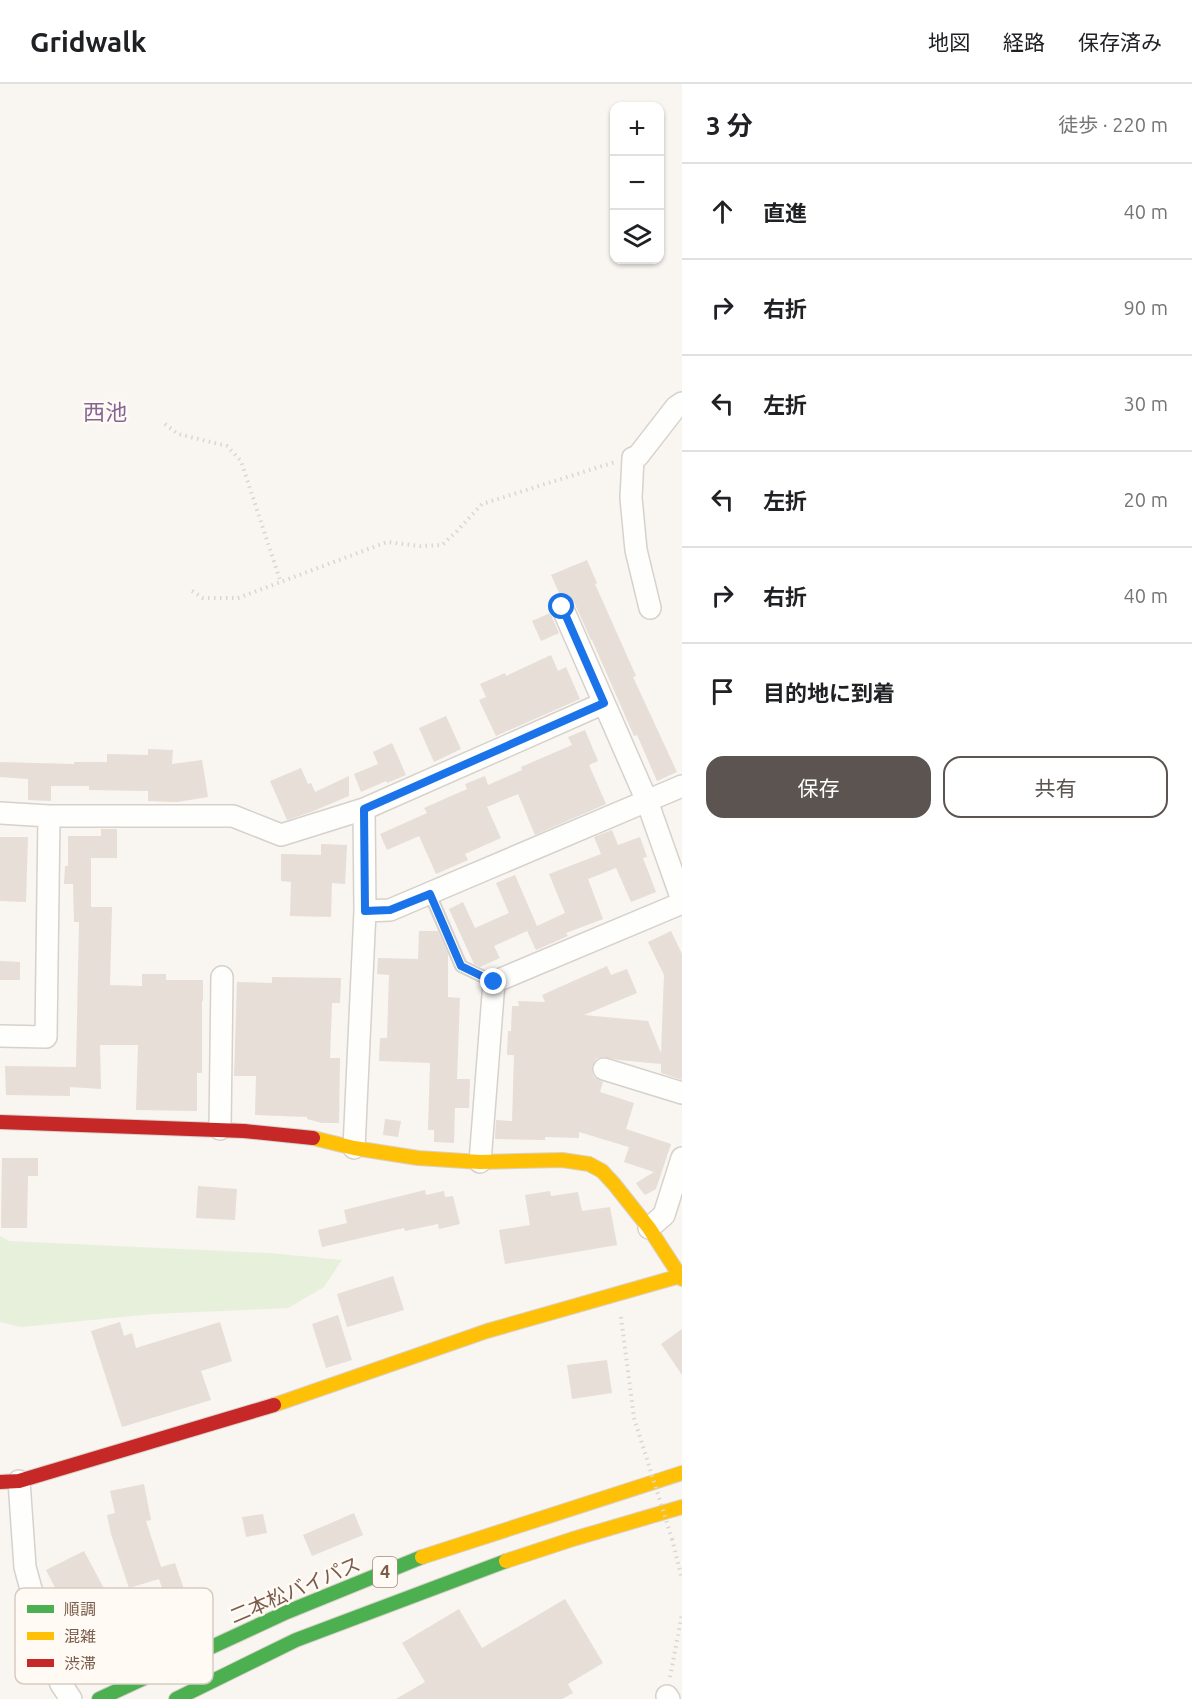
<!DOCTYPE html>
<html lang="ja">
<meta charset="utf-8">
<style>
:root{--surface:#fff;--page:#f6f6f6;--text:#202124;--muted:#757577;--line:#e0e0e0;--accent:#5c5450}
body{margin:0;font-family:Ubuntu,"Noto Sans JP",sans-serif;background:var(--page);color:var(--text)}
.controls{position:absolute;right:18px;top:18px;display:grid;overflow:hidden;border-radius:12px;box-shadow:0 2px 4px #0004}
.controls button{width:54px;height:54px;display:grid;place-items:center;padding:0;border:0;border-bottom:2px solid var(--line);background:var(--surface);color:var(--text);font:30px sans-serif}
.stop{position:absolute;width:18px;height:18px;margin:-14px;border:4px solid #1a73e8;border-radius:50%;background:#fff}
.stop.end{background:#1a73e8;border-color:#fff;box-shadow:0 2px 6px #0008}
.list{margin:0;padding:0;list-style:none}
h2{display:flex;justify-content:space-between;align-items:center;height:78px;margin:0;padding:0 24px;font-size:26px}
h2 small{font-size:20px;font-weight:400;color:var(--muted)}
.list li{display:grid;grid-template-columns:39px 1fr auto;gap:18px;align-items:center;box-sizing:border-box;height:96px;padding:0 24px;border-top:2px solid var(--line)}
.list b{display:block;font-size:22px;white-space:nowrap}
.list em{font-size:20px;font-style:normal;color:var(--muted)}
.actions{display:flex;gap:12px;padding:18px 24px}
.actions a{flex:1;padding:14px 0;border:2px solid var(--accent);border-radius:18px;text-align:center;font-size:21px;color:var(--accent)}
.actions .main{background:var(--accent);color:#fff}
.icon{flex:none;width:33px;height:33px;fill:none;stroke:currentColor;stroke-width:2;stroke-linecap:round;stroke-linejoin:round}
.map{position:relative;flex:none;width:682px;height:1615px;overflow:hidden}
header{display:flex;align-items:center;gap:36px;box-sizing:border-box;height:84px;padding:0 30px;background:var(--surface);border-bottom:2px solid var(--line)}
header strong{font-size:28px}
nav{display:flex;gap:33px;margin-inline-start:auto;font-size:21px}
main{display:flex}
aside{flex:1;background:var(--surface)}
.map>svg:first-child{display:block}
</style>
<header>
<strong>Gridwalk</strong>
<nav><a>地図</a><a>経路</a><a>保存済み</a></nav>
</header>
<main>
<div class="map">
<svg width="682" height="1615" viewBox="0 0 682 1615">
<rect width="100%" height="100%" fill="#f9f5f0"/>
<path fill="#e7f0db" d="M0,1152L9,1157L269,1169L342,1176L324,1203L288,1224L153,1230L21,1243L0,1238Z"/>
<path fill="#e6ded7" d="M587,476L597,499L595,500L636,592L633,593L677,688L657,697L637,651L634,652L592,556H591L574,518L569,512L560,511L551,491Z
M550,529L559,549L541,557L532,537Z
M551,571L558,587L566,583L580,615L496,652L479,616L486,613L480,600L505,589L506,592Z
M446,632L461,665L434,678L419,644Z
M585,646L598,677L589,681L606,720L535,751L518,710L487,723L501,754L465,770L468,776L436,790L419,752L387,766L380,750L427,729L424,724L467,705L465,700L485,692L488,701L522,686L521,683L572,661L568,653Z
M392,659L406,691L387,699L386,697L361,708L354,690L378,680L373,668Z
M148,665L173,666L172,680L202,676L208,713L177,718L148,717V707L89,706V702H51V717L28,716V695L0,693V678L74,680V678H107V670L148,671Z
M301,684L308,700L311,699L315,708L349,692V712L311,728L287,736L270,697Z
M101,745H117V774H91V823H112L110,901L142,902V890H166V896H203V917H202V989H197V1027L136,1026L138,961H100L101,1005L70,1003V1012L6,1011L5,982L76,983L79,838H74L73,800H64L65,782H68V752H101Z
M612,746L618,761L640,753L647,773L643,774L656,808L631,818L616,784L588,795L603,835L566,849L568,852L536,866L527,847L494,862L500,874L480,883L474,880L449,825L463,818L475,844L509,829L496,799L515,791L537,842L565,829L549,790L601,770L594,753Z
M0,753H28L26,818L0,817Z
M321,760L347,761L345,800L332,799L331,833L290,832L291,798L281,797V770L321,771Z
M419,847H438L448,870V913L460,914L457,995H470L469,1024H455L454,1059L434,1058V1046H428L430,979L379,977L380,954H387L389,891L377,890L378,874L418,875Z
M671,847L682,870V996L661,989V980L619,976L602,973L596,975L592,982V987L594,993L603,998L600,1008L634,1019L626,1045L671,1060L656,1105L645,1111L640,1105L636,1099L654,1088L624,1078L629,1063L579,1048V1054L545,1053V1056L495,1055L496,1036L512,1037L514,971H507L508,947H511L512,922H519L518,917L545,918L542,911L607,882L611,891L627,885L637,909L584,931L648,937L661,969L664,891L648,858Z
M0,877L20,878V896H0Z
M272,893L341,894L340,919H332L330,974H340L339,1039H322L307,1035V1033L255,1031L256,992H234L237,898L272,899Z
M385,1035L401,1037L398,1053L383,1051Z
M2,1074H38V1092H28L27,1144H1Z
M198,1102L237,1105L235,1136L196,1134Z
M425,1106L426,1111L444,1107L445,1113L453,1112L460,1140L439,1145L438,1140L405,1147L404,1144L322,1163L318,1146L347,1139L344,1126Z
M550,1107L551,1112L578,1108L582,1127L610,1123L617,1161L505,1180L499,1146L530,1141L525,1111Z
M393,1192L404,1226L347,1243L337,1210Z
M338,1231L352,1276L326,1284L312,1240Z
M120,1238L124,1252L132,1249L136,1264L220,1238L232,1277L201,1287L211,1316L122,1343L91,1247Z
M682,1245V1291L661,1260Z
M607,1276L612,1309L572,1315L567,1281Z
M144,1400L151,1436L146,1437L161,1483L175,1479L185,1508L166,1515L159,1495L129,1504L111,1450L107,1431L115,1429L110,1407Z
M354,1429L363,1451L312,1472L303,1451Z
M263,1430L267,1449L246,1453L242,1433Z
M84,1467L115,1525L76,1545L46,1486Z
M565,1515L603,1579L568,1600L573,1609L562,1615H396L425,1598L402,1559L459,1525L482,1564Z"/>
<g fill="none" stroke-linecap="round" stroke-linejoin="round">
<defs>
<path id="lane" d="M430,810L461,882L494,898"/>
<path id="street" d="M562,523L647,717L682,816
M650,524L636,466L631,414L633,374L638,372L676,323L682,319
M0,729L49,732H233L281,751L364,725L604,619
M365,827L390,826L682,702
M0,952L46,953L49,732
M604,985L682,1009
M220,1045L222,893
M354,1064L365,827L364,725
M480,1078L494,898L682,819
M649,1144L664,1131L682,1074
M19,1397L25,1483L46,1560L61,1600L71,1615
M667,1612L669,1615"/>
<path id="fast" d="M99,1615L287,1528L422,1473
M176,1615L296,1556L506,1477"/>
<path id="slow" d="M313,1054L354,1064L418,1074L480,1078L562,1076L589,1080L602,1087L614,1100L649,1144L682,1195
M274,1321L487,1247L680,1192
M422,1473L682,1389
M506,1477L573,1455L682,1423"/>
<path id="jam" d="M0,1038L244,1047L313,1054
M0,1398L19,1397L274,1321"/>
</defs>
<use href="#lane" stroke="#d7d1cb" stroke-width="14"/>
<use href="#street" stroke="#d7d1cb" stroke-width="24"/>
<use href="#fast" stroke="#d9d2cb" stroke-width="16"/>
<use href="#slow" stroke="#d9d2cb" stroke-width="16"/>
<use href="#jam" stroke="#d9d2cb" stroke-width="16"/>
<path stroke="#dcd5d0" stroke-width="4" stroke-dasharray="1.5 4.5" stroke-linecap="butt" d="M165,340L178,350L227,362L241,377L281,499
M192,507L203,514H238L387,458L420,462L442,461L457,447L482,420L615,378
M621,1233L634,1334
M672,1455L682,1495
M670,1593L682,1530"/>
<use href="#lane" stroke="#fefefd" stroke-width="10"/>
<use href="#street" stroke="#fefefd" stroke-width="21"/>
<use href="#fast" stroke="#4caf50" stroke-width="14"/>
<use href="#slow" stroke="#ffc107" stroke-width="14"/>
<use href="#jam" stroke="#c62828" stroke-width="14"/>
<path stroke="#dcd5d0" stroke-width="4" stroke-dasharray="1.5 4.5" stroke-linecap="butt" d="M634,1334L672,1455"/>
</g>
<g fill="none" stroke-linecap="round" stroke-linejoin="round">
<path stroke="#1a73e8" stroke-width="8" d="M494,898L461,882L430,810L390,826L365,827L364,725L604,619L562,523"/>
</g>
<g text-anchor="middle" stroke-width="5" stroke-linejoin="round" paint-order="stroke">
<rect fill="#fffaf3" stroke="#a28b7f" stroke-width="1.5" x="373" y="1473" width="24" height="30" rx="4.5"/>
<g font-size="18" font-weight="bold" fill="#7a5c4d">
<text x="385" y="1494">4</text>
</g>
<g font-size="20" fill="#7a5c4d" stroke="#fffaf3">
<text transform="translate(295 1506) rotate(-23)" y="7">二本松バイパス</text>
</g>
<g font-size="22" fill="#846695" stroke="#fffaf3">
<text x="105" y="336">西池</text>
</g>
</g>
<rect x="15" y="1504" width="198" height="96" rx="9" fill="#fffaf3" stroke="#d7cbc1" stroke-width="1.5"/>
<rect x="27" y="1521" width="27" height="8" fill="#4caf50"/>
<rect x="27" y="1548" width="27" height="8" fill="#ffc107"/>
<rect x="27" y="1575" width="27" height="8" fill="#c62828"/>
<g font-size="16" fill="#7a5c4d">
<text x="64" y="1531">順調</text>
<text x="64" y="1558">混雑</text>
<text x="64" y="1585">渋滞</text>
</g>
</svg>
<div class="controls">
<button>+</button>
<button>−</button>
<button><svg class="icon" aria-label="layers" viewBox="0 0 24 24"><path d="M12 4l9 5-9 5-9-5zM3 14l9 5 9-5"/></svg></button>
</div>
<div class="stop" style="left:562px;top:523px"></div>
<div class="stop end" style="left:494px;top:898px"></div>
</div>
<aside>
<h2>3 分<small>徒歩 · 220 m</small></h2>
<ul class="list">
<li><svg class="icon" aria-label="ahead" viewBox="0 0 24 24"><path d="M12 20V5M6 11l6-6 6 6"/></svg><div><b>直進</b></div><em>40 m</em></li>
<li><svg class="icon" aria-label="right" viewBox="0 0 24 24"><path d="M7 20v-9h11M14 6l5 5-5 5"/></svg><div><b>右折</b></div><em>90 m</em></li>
<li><svg class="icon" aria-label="left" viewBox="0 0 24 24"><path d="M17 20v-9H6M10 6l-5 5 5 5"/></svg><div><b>左折</b></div><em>30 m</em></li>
<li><svg class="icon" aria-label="left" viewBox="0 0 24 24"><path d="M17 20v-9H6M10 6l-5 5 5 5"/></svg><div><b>左折</b></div><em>20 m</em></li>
<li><svg class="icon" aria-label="right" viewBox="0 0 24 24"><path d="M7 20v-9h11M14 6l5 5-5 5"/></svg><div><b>右折</b></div><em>40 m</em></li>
<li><svg class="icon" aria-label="arrive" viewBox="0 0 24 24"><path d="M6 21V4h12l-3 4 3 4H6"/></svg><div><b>目的地に到着</b></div></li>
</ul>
<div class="actions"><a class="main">保存</a><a>共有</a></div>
</aside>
</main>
